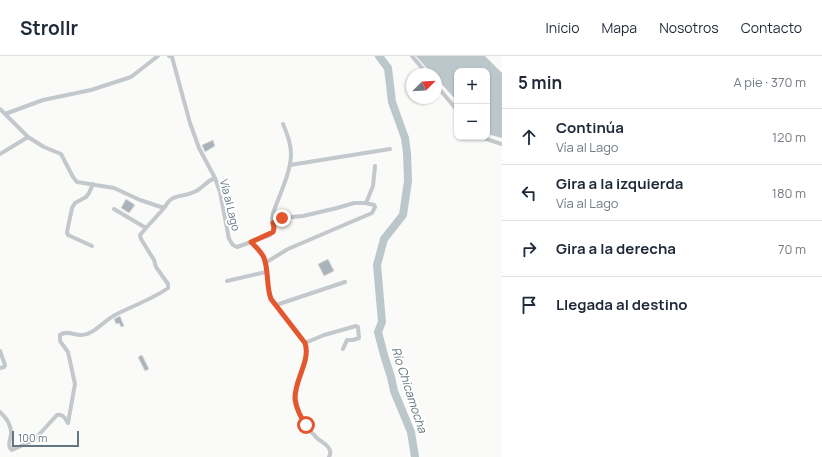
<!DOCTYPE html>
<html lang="es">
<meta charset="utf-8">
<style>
:root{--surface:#fff;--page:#f6f6f7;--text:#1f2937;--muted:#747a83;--line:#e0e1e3}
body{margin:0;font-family:Manrope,sans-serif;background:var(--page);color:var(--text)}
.controls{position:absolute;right:12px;top:12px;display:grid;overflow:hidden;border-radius:8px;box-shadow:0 1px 3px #0004}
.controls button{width:36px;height:36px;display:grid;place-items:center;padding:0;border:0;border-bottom:1px solid var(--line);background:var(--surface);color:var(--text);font:20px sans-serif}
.compass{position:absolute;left:406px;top:12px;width:36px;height:36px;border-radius:50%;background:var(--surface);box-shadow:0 1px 3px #0004;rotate:66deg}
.scale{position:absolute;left:12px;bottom:10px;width:67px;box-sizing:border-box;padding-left:4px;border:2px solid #657683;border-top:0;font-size:11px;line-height:14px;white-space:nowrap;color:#657683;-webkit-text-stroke:3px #fff;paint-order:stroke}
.stop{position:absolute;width:12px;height:12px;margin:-9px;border:3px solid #e4572e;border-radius:50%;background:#fff}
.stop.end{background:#e4572e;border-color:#fff;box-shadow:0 1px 4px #0008}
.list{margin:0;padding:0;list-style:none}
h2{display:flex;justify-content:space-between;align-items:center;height:52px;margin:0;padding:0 16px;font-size:17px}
h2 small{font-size:13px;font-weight:400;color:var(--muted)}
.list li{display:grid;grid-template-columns:26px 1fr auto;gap:12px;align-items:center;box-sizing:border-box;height:56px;padding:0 16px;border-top:1px solid var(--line)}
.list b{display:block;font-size:15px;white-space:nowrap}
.list p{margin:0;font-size:13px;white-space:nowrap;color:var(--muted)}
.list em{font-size:13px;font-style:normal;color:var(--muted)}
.icon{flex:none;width:22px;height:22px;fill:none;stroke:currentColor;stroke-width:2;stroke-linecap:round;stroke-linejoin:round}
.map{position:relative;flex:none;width:502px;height:401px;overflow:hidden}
header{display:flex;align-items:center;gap:24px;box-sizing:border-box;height:56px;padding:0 20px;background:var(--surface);border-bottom:1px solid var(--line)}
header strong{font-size:19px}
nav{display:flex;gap:22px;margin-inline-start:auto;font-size:14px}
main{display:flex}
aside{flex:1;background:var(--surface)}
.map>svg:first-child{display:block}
</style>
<header>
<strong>Strollr</strong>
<nav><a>Inicio</a><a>Mapa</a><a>Nosotros</a><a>Contacto</a></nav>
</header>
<main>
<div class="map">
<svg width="502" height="401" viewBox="0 0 502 401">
<rect width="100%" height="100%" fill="#fafaf8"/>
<path fill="#bbc7cb" d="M416,0H485L502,17V82L487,78V15H457V45L436,22V18H432Z"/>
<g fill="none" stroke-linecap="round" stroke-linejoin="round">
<path stroke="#bbc7cb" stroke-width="8" d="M379,0L388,12L392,46L405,82L407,97L408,125L403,159L384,183L377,209L382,266L378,276L384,299L391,321L394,335L411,376L415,401"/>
</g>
<path fill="#aab3b9" stroke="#dcdcda" d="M213,84L215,90L205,96L202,89Z
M126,143L135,149L129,157L121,152Z
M328,203L334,215L324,220L318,208Z
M120,260L124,270L121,271L119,267L116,268L114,263Z
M142,299L149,313L145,315L138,301Z"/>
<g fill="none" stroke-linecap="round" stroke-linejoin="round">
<path stroke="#c3c8cc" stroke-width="4" d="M169,0L172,1L190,67L199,92L215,122L220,136L229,183L233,189L237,191L251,186C256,191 261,196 264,201C269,215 266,230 271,243L305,287C312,308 288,328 299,356C302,366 310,375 317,382C321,386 329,389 330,395C331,397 330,399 329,401
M412,0L427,18
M436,29L457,54
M0,53L28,81L0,98
M5,58L43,44L91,34L131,21L158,0
M28,81L44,91L61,98L73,121L77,126L114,132L140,144L161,151H165C172,137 182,142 194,136C202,133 206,125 215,122
M480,81L502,88
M290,109L390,93
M114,153L146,172L165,151
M273,167L282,162L303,160L337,152L354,147H366L373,130L375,110
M251,186L270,179L274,175L272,165L273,157C279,140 291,116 291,98C291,87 287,77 283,68
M92,190L68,179L67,176L72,152L75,147L86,141L89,137L93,128
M265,207L288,193L372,157L375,151L374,149L366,147
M227,225L266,216
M276,249L345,226
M305,287L324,279L356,270L358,271L359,282L353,284H347L343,293
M0,295L5,309L4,311L0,312
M0,356C6,362 12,369 11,379C10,384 8,387 10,392L12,394L34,384L57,359C63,358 65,362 68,367
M68,367L75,328L68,296L60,285V279C69,273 77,282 87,278C98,274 105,264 115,259C132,250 153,243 168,232V228L156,211L154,204L141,183L140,179L146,172"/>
</g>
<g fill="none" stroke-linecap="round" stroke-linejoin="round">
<path stroke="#e4572e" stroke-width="5" d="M282,162L273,167L274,172L273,176L251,186C256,191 261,195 264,202C269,215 266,230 271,243L305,287C311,305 294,324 295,343C296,353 301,361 306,369"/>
</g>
<g text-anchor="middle" stroke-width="4" stroke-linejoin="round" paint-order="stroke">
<g font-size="11" fill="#657683" stroke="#fff">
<text transform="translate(230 149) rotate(76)" y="4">Vía al Lago</text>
</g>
<g font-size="12" font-style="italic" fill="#60757c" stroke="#fff">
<text transform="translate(409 334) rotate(72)" y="4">Río Chicamocha</text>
</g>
</g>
</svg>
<div class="controls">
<button>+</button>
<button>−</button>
</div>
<svg class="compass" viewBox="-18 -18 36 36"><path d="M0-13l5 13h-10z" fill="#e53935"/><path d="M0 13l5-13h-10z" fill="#747a83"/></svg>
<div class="scale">100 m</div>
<div class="stop" style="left:306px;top:369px"></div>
<div class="stop end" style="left:282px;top:162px"></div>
</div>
<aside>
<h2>5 min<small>A pie · 370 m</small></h2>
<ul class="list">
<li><svg class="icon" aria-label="ahead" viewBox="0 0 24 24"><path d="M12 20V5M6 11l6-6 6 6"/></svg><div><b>Continúa</b><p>Vía al Lago</p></div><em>120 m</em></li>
<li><svg class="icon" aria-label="left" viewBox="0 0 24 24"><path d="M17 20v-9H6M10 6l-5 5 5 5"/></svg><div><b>Gira a la izquierda</b><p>Vía al Lago</p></div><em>180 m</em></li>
<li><svg class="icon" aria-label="right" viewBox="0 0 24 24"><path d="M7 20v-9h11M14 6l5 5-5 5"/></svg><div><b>Gira a la derecha</b></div><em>70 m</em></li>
<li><svg class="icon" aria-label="arrive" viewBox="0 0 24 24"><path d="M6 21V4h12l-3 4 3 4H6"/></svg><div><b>Llegada al destino</b></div></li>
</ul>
</aside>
</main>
